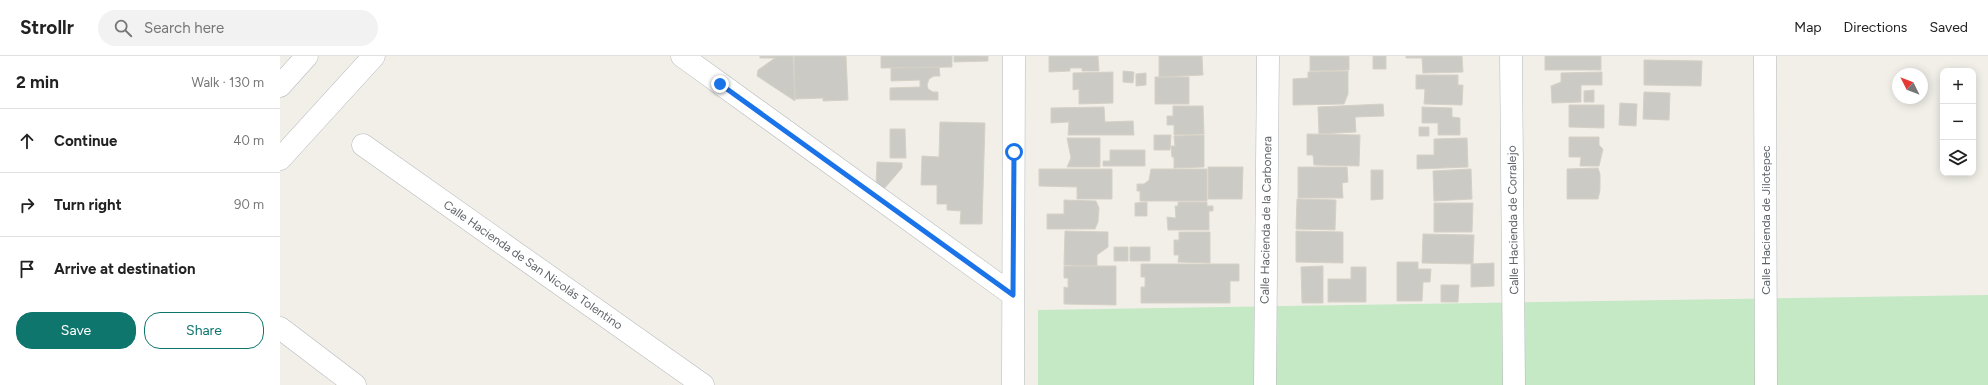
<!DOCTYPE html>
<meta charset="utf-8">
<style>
:root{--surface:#fff;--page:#f2f2f2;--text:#222;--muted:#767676;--line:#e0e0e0;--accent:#0f766e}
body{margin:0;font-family:Figtree,sans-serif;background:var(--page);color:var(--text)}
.controls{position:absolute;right:12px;top:12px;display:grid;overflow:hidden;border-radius:8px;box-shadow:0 2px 10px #0003}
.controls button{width:36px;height:36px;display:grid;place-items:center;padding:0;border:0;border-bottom:1px solid var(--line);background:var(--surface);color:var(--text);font:20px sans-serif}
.compass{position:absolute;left:1612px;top:12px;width:36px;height:36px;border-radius:50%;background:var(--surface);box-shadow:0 2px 10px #0003;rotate:312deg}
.stop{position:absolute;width:12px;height:12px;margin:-9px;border:3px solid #1a73e8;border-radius:50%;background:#fff}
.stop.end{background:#1a73e8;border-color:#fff;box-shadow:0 1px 4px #0008}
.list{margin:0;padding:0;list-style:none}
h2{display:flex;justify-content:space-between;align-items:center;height:52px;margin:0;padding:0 16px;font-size:17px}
h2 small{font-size:13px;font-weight:400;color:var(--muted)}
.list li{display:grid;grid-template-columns:26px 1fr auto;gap:12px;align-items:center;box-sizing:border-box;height:64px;padding:0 16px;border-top:1px solid var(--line)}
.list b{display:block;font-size:15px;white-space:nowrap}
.list em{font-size:13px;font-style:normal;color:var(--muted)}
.actions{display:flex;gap:8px;padding:12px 16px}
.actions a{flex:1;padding:9px 0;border:1px solid var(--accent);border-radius:16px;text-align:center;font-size:14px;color:var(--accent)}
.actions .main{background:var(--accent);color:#fff}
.icon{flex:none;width:22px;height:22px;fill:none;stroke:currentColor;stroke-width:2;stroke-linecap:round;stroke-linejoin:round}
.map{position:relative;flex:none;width:1708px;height:329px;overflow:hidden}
header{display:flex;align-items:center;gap:24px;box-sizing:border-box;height:56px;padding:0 20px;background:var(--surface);border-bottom:1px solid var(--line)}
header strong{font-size:19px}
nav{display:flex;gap:22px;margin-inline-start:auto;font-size:14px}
.search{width:280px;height:36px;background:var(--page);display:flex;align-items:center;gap:10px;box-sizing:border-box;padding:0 14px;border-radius:22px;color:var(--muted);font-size:15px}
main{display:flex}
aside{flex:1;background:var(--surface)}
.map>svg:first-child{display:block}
</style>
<header>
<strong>Strollr</strong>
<div class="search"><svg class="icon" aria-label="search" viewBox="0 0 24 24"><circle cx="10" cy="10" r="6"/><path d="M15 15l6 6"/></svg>Search here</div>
<nav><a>Map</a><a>Directions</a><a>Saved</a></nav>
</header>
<main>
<aside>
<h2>2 min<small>Walk · 130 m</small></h2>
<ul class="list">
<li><svg class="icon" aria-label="ahead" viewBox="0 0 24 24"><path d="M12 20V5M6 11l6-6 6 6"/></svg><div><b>Continue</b></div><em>40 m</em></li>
<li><svg class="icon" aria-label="right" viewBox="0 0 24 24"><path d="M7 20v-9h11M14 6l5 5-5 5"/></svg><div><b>Turn right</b></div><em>90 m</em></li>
<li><svg class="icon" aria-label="arrive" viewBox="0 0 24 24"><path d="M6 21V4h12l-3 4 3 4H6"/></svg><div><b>Arrive at destination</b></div></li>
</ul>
<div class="actions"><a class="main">Save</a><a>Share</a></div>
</aside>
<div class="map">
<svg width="1708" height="329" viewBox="0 0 1708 329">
<rect width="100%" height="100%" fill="#f1efe8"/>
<path fill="#c5e8c5" d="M1708,239V329H758V254Z"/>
<path fill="#cccac5" stroke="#d6d1c6" d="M480,0H513L515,45L477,20L478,14L495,2H480Z
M514,0H566L568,44L543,45V42L515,43Z
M601,0H672V11L601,12Z
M674,0H708V5L674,6Z
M769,0H818L819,15H802V12H790V15L769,16Z
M879,0H922L923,19L879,21Z
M1030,0H1069V14L1030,15Z
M1093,0H1106V13H1093Z
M1126,0H1182L1183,16L1143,17L1142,2H1126Z
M1265,0H1321V14H1265Z
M1364,4L1422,5L1421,30L1364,29Z
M659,11L660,20H654L649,23L647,29L648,33L653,36H658V44H610V32L640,31V24L611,25V12Z
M843,15L854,16L853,27L843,26Z
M1068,15V38L1064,48L1013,49V23L1028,22V16Z
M833,16V47L799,48V33L793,34V17Z
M1322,16V29H1301V46L1272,47L1271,30L1281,26V17Z
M866,17V29L856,30V18Z
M1136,19H1178V29H1183L1182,49L1144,48L1145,33H1136Z
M875,21H909V48H875Z
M1314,34V46H1304V35Z
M1364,36L1390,37L1389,64L1363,63Z
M1340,47L1357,48L1356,70L1339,69Z
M1103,48L1104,60L1075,61L1076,76L1039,78L1038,51Z
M1289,49H1324V72L1289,71Z
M893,50H923L924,78L894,79V69H887V60H893Z
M824,51L825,66L853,65L854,79H788L789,66L771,67V52Z
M1142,51L1172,52V61L1180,62V79H1158V67H1142Z
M660,66L705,67L702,168H680L681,155L667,154V148H657V129H641L642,100L659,101Z
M1139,71H1149V80H1139Z
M610,73H625L626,102H610Z
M1027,78L1080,79L1079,110L1034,109L1033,99H1027Z
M874,79H891L890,94H874Z
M924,79V111L894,112V101H892L891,90H895L894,80Z
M1289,81H1319V89L1323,93L1319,110H1300L1301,101H1289Z
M787,82H820V111H787L791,102Z
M1187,82L1188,111L1137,113V99H1154V83Z
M830,94H865V110H823V105H830Z
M597,106L622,107V112L603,134L596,133Z
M928,111H963L962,143H928Z
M1018,111H1067L1068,126L1062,127L1063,142H1018Z
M1318,112L1320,118V134L1318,143H1287V113Z
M759,113H832V143H797V131L759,130Z
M871,113H927V145H860V135H857V128H864L869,124Z
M1191,113L1192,143L1154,145L1153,115Z
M1091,114H1103V143L1091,144Z
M1017,143L1056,144L1055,174L1016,173Z
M784,144L816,145L819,152L818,166L815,173H767V158H784Z
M867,146V160H855V147Z
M898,146H927V150H933V155H929V174H888L887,161L896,162L895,150H898Z
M1154,147H1193L1192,176H1154Z
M785,175L828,176V191L817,199V210L784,209Z
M1016,175L1063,176V207L1016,206Z
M899,176H930V207L898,206L899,199H894V184H899Z
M1143,178L1194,179L1193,208L1142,207Z
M834,191H848V205H834Z
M850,191H870V205H850Z
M1117,206H1138V213H1151L1150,226H1143L1142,245H1117Z
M1214,207V230L1191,231V208Z
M861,208H959V225H950V247H861V231H865V221H861Z
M784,210H836V249L784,248V231L788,232V222H784Z
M1043,210V247H1022L1021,211Z
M1071,211H1086V246H1048V223H1071Z
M1161,229H1179L1178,246H1161Z"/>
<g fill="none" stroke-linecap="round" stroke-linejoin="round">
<defs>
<path id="street" d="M402,0L733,239
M1231,0L1234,329
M1485,0L1486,329
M83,89L423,329
M0,272L75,329
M733,329L734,0
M985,329L988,0"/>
<path id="secondary" d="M0,30L27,0
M0,103L94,0"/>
</defs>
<use href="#street" stroke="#b5b8bc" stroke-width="23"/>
<use href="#secondary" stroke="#b6babf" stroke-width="23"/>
<use href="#street" stroke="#fff" stroke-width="22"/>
<use href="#secondary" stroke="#fff" stroke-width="22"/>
</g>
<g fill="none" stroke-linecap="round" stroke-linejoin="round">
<path stroke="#1a73e8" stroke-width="5" d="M440,28L733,239L734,96"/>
</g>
<g text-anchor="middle" stroke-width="3" stroke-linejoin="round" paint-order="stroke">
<g font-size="12" fill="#5f6368" stroke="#fff">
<text transform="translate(986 164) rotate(-89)" y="4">Calle Hacienda de la Carbonera</text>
<text transform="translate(1233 164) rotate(-91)" y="4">Calle Hacienda de Corralejo</text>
<text transform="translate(1486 164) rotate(-90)" y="4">Calle Hacienda de Jilotepec</text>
<text transform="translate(253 209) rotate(35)" y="4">Calle Hacienda de San Nicolás Tolentino</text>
</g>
</g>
</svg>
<div class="controls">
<button>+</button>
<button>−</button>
<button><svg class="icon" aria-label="layers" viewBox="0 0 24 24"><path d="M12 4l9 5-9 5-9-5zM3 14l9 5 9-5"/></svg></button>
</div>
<svg class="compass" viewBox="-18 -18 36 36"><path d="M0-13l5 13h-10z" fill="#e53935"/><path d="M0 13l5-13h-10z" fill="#767676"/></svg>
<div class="stop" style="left:734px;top:96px"></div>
<div class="stop end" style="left:440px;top:28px"></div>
</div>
</main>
